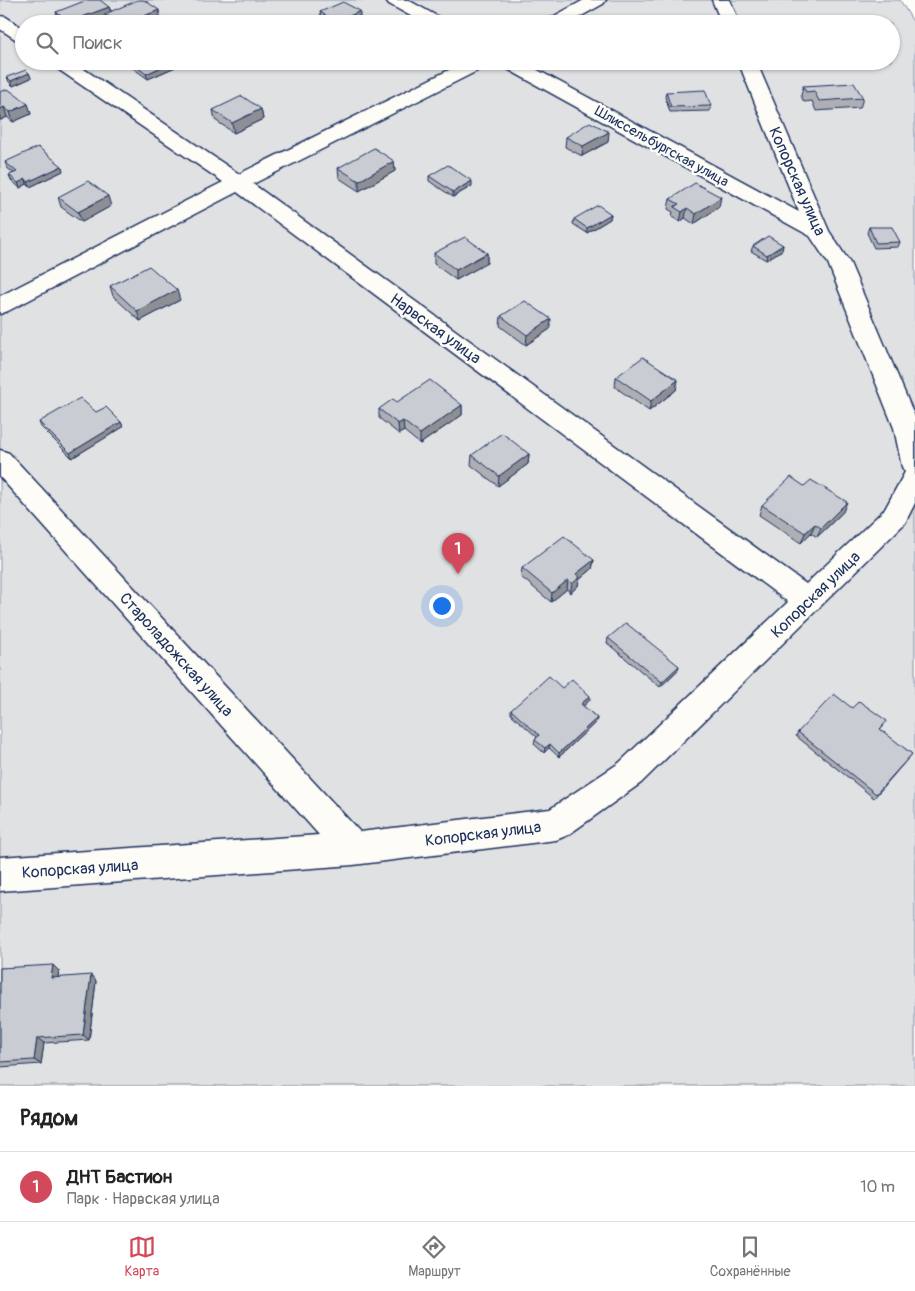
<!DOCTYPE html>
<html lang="ru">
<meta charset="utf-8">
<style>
:root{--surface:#fff;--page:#f6f6f6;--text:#222;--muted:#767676;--line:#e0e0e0;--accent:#d1495b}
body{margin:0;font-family:Pangolin,sans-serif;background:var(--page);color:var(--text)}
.you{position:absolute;left:441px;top:605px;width:18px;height:18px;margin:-12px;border:4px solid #fff;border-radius:50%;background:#1a73e8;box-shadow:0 0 0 8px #1a73e833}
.badge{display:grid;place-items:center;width:32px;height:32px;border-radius:50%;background:var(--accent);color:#fff;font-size:16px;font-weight:700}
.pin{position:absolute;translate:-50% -41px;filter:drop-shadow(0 1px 2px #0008)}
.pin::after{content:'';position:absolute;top:26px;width:18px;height:15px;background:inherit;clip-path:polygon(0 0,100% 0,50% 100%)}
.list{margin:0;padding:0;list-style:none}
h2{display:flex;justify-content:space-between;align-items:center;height:65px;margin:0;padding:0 20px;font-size:21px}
h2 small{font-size:16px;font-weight:400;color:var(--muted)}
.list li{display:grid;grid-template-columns:32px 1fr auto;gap:15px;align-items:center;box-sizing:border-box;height:70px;padding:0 20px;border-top:1px solid var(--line)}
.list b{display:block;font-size:19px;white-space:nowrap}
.list p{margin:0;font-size:16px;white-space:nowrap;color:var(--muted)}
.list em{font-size:16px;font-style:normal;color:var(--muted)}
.icon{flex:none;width:28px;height:28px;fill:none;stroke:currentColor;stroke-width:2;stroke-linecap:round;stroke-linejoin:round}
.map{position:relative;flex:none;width:915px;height:1086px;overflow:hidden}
.search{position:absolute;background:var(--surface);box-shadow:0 1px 4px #0004;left:15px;right:15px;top:15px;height:55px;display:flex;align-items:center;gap:12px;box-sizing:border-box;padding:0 18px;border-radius:28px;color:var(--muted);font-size:19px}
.sheet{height:135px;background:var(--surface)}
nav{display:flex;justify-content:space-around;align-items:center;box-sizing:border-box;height:70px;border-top:1px solid var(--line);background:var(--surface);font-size:14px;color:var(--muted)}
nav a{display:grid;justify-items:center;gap:2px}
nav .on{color:var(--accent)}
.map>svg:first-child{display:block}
</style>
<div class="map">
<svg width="915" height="1086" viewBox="0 0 915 1086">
<rect width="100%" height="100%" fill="#fdfcf7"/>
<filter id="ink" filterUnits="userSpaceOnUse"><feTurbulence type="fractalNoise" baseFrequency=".02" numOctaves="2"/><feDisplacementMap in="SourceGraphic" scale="10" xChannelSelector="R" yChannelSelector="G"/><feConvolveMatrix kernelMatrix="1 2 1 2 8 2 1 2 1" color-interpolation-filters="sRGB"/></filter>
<g filter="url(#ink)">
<path fill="#e0e1e3" stroke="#7e88a0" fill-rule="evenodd" d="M0,0H900L915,25V1086H0ZM24,24H891V61H24Z"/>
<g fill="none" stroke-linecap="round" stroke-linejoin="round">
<defs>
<path id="minor" d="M386,0H408L444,20L447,24H425L389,4Z
M584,0H606L603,4L567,24H544L547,20Z
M712,0H730L740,24H722Z
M0,16L6,17L24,29V42L18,41L0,29Z
M50,61H72L239,174L467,61H491L489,65L253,184L806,584L885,509L905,472L902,467L894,428L828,263L810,236L500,65L498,61H521L799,212L738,61H756L829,231L850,263L915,417V503L905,523L641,783L568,835L556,840L353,865L0,891V857L319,835L0,477V450L9,453L360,832L550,809L619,763L788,602L237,192L8,311L0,314V296L223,182L52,65Z"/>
</defs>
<use href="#minor" stroke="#1b2f5e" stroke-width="3"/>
<use href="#minor" fill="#fdfcf7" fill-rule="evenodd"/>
</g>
<path fill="#adafb5" stroke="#1b2f5e" d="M109,7L111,11L161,20L151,24H108L106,19L93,24H61L59,22L56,12Z
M320,12L360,16L344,24H332L321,17Z
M123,61H181L182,64L148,79Z
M29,73L31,78L13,86L9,82L7,77Z
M803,86L863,98L860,108L816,111L812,101L804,102L801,96Z
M0,92L28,104L31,114L13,122L7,117L1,120H0Z
M666,92L711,106L710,111L670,112L665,97Z
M261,109L263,119L234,133L215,120L213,110Z
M566,137L608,142L582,156L565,147Z
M394,161L395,171L359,191L339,178L338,168Z
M5,162L63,171L30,187L27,184L20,188L11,180L9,175L14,173L7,168Z
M429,176L472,186L453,197L429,181Z
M58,197L111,206L82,222L61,207Z
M670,199L719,207L694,224L685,218L680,222L672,217L673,212L668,209Z
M611,214L610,219L587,233L573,224L574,219Z
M869,227L900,242L898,247L874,248L867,233Z
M783,245L782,250L766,260L751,251L753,246Z
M434,253H487V263L456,280L434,264Z
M110,286L180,300L140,321L113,296Z
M501,316L550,329L526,345L500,326Z
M616,377L678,380L676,390L649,411L615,387Z
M462,405V415L420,444L404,431L399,434L379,418V409Z
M96,412L121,422L123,427L72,458L41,427L39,422Z
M529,454L528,464L498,486L471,465L472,455Z
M762,505L843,512L817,537L811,533L801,543L759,515Z
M594,560L592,569L579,580L578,586L570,593L567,589L551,602L521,577L522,568Z
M608,638L679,666L678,670L660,687L607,643Z
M562,688L590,700L583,706L597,718L596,722L559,757L549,748L544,753L534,744L535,740L537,737L511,714V710Z
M852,708L884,726L880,730L912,754L874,798L796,736L798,732Z
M0,968L59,971L58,977L96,981L89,1040L44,1043L41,1064L0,1067Z"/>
<path fill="#8d8f94" stroke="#1b2f5e" d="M109,7L112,16L105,14L106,19L93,24H70L69,22Z
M159,10L161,20L151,24H125Z
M360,11V16L344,24H337V22Z
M175,61H181L182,64L148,79L146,74Z
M29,73L31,78L13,86L11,81Z
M28,104L31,114L13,122L10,112Z
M4,107L7,117L1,120L0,118V109Z
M261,109L263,119L234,133L232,123Z
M609,132L608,142L582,156L583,146Z
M394,161L395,171L359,191V181Z
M62,166L63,171L30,187L28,182Z
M26,179L27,184L20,188L18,183Z
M472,181V186L453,197V192Z
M108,196L111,206L82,222L78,212Z
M721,197L719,207L694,224L696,214Z
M687,208L685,218L680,222L682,212Z
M611,214L610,219L587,233V228Z
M783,245L782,250L766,260L767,255Z
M487,253V263L456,280V270Z
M177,290L180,300L140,321L137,311Z
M551,319L550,329L526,345L527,335Z
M678,380L676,390L649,411L651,401Z
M462,405V415L420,444V434Z
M403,421L404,431L399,434L398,424Z
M121,422L123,427L72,458L70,453Z
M529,454L528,464L498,486L499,476Z
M847,502L843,512L817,537L821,528Z
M815,524L811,533L801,543L805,533Z
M594,560L592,569L579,580L578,586L570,593L572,584L576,574Z
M568,580L567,589L551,602L552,593Z
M679,666L678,670L660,687L662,682Z
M590,696V700L581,708V704Z
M597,718L596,722L559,757V753Z
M550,744L549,748L544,753L545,748Z
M53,965L59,971L57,983L51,978Z
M91,975L96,981L89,1040L83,1035Z
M37,1038L44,1043L41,1064L34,1060Z"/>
<path fill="#c9ccd3" stroke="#1b2f5e" d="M87,0H100L109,7L69,22L56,12Z
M138,0H144L159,10L144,16L146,17L126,24H120L105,14Z
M343,2L360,11L337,22L320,12Z
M863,19L865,24H836L834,20Z
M129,61H175L146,74Z
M26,70L29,73L11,81L7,77Z
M854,83L863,98L819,101L814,91L806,92L803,86Z
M8,89L28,104L10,112L4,107L0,109V92Z
M705,90L711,106L671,107L666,92Z
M242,96L261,109L232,123L213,110Z
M590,122L609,132L583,146L566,137Z
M38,147L62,166L28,182L26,179L18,183L9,175L17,172L5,162Z
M374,148L394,161L359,181L338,168Z
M448,165L472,181L453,192L429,176Z
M88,181L108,196L78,212L58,197Z
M695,183L721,197L696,214L687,208L682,212L674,207L679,204L670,199Z
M598,205L611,214L587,228L574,219Z
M869,227H892L900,242L876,243Z
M768,236L783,245L767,255L753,246Z
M465,237L487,253L456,270L434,253Z
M149,266L177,290L137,311L110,286Z
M525,301L551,319L527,335L501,316Z
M643,357L678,380L651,401L616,377Z
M430,380L462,405L420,434L403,421L398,424L379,409L393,399L397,402Z
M80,398L96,412L106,407L121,422L70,453L39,422Z
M502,433L529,454L499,476L472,455Z
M791,477L804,486L811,480L847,502L821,528L815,524L805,533L762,505Z
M564,536L594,560L576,574L580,577L572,584L568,580L552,593L522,568Z
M626,623L679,666L662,682L608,638Z
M549,676L562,688L572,679L590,696L581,704L597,718L559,753L550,744L545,748L535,740L539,735L511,710Z
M834,694L852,708L859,701L887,721L880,729L912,754L876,794L798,732Z
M53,965L51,978L91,975L83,1035L37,1038L34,1060L0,1062V968Z"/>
</g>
<g text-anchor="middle" stroke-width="5" stroke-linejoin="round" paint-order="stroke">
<g font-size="14" fill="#1b2f5e" stroke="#fdfcf7">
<text transform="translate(662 146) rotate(29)" y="5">Шлиссельбургская улица</text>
</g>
<g font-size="16" fill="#1b2f5e" stroke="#fdfcf7">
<text transform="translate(798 181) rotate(66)" y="6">Копорская улица</text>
<text transform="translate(436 328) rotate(36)" y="6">Нарвская улица</text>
<text transform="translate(815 594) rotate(-44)" y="6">Копорская улица</text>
<text transform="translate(177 654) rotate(48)" y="6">Староладожская улица</text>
<text transform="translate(483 833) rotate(-7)" y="6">Копорская улица</text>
<text transform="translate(80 868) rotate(-4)" y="6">Копорская улица</text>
</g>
</g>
</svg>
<div class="you"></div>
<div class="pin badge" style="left:458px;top:574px">1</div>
<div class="search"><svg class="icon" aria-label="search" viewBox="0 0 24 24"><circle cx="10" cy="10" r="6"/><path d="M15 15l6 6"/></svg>Поиск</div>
</div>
<section class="sheet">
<h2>Рядом<small></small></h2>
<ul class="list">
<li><span class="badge">1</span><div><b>ДНТ Бастион</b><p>Парк · Нарвская улица</p></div><em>10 m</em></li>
</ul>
</section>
<nav>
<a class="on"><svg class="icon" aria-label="map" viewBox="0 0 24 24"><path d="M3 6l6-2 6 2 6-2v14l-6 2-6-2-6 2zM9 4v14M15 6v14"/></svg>Карта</a>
<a><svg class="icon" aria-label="directions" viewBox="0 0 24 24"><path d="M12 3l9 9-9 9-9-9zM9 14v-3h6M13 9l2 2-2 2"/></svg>Маршрут</a>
<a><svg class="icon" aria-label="saved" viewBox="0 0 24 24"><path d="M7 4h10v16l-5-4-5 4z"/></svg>Сохранённые</a>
</nav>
